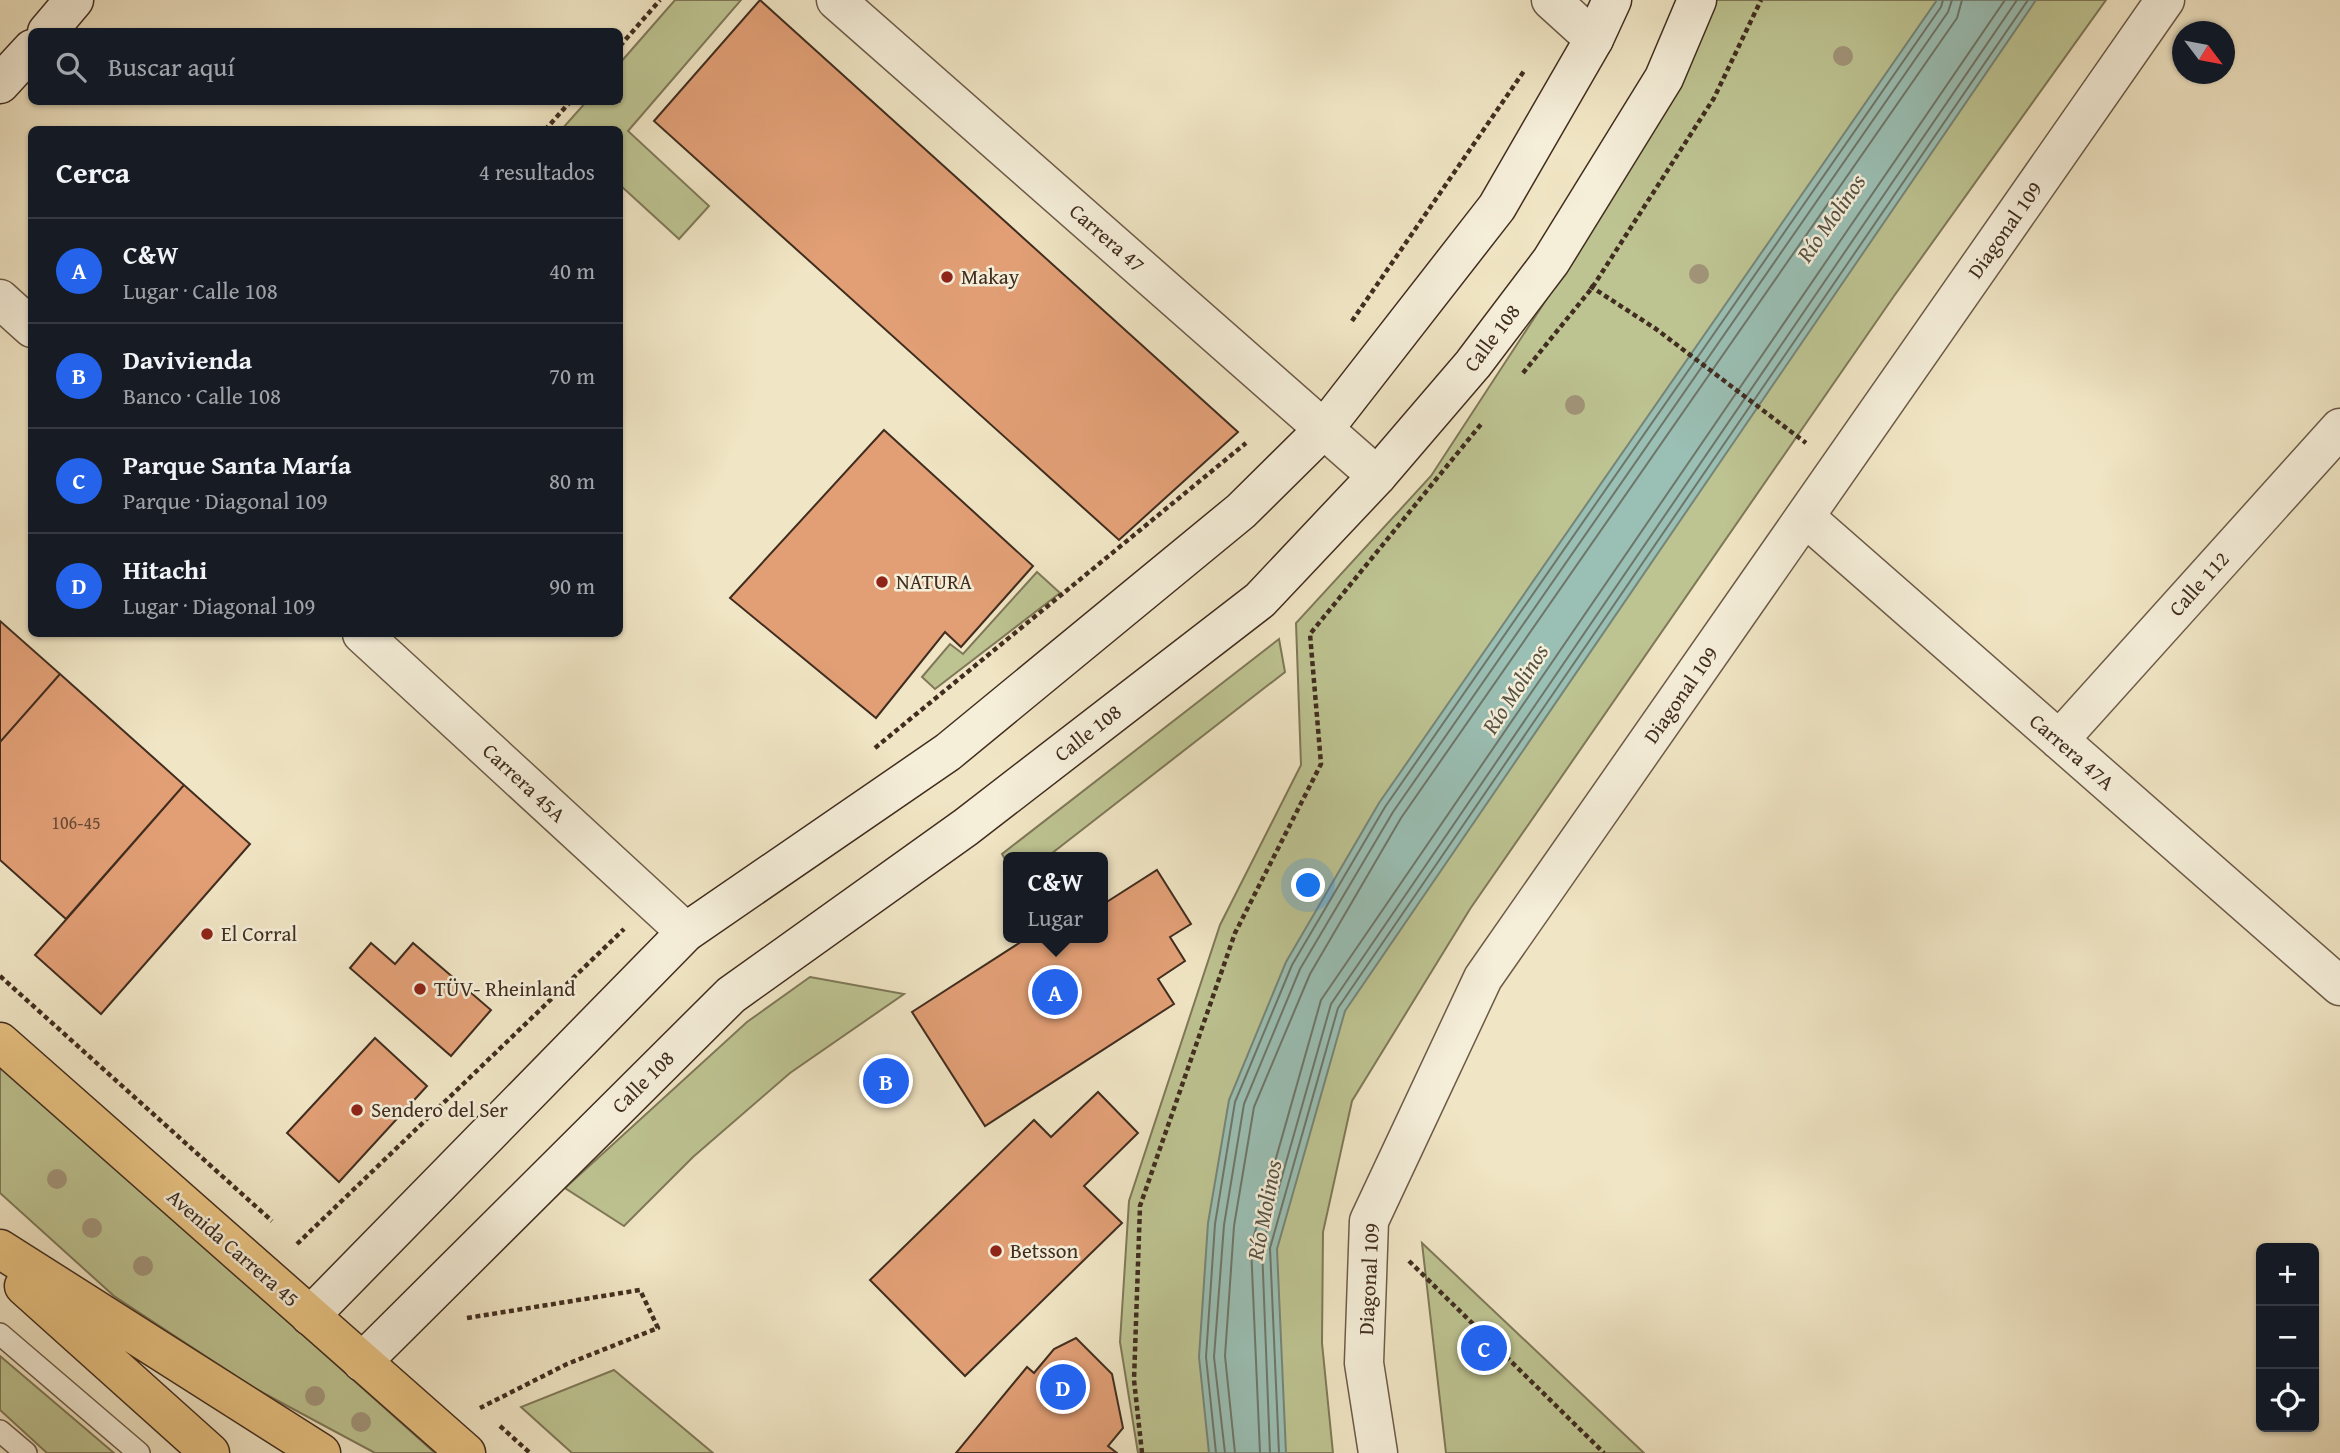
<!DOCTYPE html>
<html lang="es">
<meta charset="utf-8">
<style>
:root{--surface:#171b24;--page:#242831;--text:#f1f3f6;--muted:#9ea1a6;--line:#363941;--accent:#2563eb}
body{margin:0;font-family:"Gentium Book Plus",serif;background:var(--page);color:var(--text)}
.controls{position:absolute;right:21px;bottom:21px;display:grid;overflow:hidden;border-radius:10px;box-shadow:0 2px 5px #0004}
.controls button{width:63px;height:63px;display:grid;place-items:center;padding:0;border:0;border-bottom:2px solid var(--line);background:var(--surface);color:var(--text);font:35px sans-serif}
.compass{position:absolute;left:2172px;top:21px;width:63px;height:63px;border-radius:50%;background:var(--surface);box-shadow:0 2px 5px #0004;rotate:122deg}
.you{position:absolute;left:1309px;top:886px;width:24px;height:24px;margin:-18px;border:5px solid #fff;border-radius:50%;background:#1a73e8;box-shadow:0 0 0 10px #1a73e833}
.badge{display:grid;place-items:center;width:46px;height:46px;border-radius:50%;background:var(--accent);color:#fff;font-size:23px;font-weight:700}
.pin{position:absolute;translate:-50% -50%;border:4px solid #fff;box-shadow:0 2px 7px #0006}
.popup{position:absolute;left:1003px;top:852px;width:105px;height:91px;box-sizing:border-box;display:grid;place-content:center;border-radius:10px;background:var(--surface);filter:drop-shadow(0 2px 5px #0005);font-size:23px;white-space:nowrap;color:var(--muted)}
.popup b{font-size:26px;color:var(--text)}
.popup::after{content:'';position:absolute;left:50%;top:100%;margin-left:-14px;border:14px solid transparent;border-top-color:var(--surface)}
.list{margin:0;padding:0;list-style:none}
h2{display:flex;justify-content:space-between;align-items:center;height:91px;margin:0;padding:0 28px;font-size:30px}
h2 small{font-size:23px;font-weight:400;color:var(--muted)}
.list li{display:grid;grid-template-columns:46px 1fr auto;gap:21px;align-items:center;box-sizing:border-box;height:105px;padding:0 28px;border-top:2px solid var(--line)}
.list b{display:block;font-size:26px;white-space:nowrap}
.list p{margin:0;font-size:23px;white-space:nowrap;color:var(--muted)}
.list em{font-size:23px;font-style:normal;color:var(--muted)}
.icon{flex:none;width:38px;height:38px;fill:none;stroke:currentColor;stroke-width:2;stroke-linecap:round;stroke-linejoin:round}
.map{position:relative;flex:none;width:2340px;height:1453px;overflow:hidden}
.search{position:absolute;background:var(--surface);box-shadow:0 2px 5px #0004;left:28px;top:28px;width:595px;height:77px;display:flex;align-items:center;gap:18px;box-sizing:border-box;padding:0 24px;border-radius:10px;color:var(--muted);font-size:26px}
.panel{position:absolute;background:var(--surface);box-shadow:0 2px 5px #0004;left:28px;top:126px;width:595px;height:511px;border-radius:10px}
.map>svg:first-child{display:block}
</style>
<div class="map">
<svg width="2340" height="1453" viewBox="0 0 2340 1453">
<rect width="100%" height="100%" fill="#f0e5c4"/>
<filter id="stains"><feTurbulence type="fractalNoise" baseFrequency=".00286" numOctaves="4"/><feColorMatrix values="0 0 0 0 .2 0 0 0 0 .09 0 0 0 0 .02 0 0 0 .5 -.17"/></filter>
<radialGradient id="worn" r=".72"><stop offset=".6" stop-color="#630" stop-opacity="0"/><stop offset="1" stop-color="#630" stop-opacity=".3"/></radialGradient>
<path fill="#bdc391" stroke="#7f7858" stroke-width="2" d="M675,0H741L628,131L709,206L679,239L620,185V130L562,129L586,102H620V63Z
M1716,0H2106L1894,296L1470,909L1352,1101L1323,1232L1322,1343L1333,1453H1138L1120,1342L1129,1201L1220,925L1301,765L1296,623L1431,476L1589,234L1704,31Z
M1037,572L1060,593L935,689L922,677L950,644L963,654Z
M1279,639L1285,672L1047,857H1008V864L1002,854Z
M810,977L904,994L790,1073L693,1157L624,1226L565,1188L747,1022Z
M0,1064L435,1453H375L254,1388L114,1296L0,1193Z
M1422,1243L1644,1453H1446Z
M0,1356L114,1453H47L0,1410Z
M614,1370L713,1453H572L521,1407Z"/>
<path fill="#9abfb4" stroke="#768578" stroke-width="2" d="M1937,0H2036L1345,1011L1277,1249L1286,1453H1209L1199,1357L1208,1223L1229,1100L1286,962L1379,803Z"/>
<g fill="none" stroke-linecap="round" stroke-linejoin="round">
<path stroke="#6e766a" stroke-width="2" d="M1216,1453L1206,1357L1215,1224L1235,1102L1292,965L1385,807L1941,7L1943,0
M1225,1453L1214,1357L1224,1225L1244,1104L1300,969L1393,812L1948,12L1952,0
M1235,1453L1225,1356L1234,1226L1254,1107L1310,974L1401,818L1957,18L1962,0
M1260,1453L1251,1246L1321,1000L2005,0
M1270,1453L1262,1247L1331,1004L2017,0
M1279,1453L1270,1248L1338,1008L2028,0"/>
</g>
<path fill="#e29f76" stroke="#412d1f" stroke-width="2" d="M760,0L1238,432L1119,540L654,121Z
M884,430L1033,566L961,647L945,632L876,718L730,598Z
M0,621L60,674L0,742Z
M60,674L184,785L66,919L0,860V742Z
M184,785L250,844L101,1014L35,955Z
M1157,870L1191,924L1170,937L1185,961L1158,979L1174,1004L985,1126L912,1012L1027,938H1102V905Z
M371,943L395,964L413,943L491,1010L451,1056L350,968Z
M375,1038L427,1086L339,1182L287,1133Z
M1098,1092L1138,1133L1084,1186L1122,1223L965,1376L870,1280L1034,1120L1051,1137Z
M1076,1338L1112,1374L1123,1428L1108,1446L1117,1453H956L1027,1367L1034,1373L1054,1349Z"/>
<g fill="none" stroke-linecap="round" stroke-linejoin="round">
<defs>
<path id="lane" d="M0,1334L139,1453
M0,1431L26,1453"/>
<path id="street" d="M836,0L1377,476
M1551,0L1594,39
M0,299L32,328
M1805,517L2340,986
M362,634L686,932
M2059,740L2340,428
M1378,1453L1364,1363L1369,1221L1483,978L2165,0"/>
<path id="secondary" d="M47,32L74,0
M0,84L32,49
M310,1316L686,932L948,752L1241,511L1324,429L1497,207L1594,39L1612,0
M362,1362L731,995L966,827L1260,600L1377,476L1473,364L1551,261L1664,78L1697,0"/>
<path id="highway" d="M0,1042L466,1453
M0,1249L321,1453
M24,1286L210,1453"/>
</defs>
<use href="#lane" stroke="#6d5b48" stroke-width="24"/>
<use href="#street" stroke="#6d5b48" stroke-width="41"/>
<use href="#secondary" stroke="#412d1f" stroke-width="41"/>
<use href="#highway" stroke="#412d1f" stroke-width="41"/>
<path stroke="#412d1f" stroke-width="4.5" stroke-dasharray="5 3.5" stroke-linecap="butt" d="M620,46L660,0
M545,130L570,102
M1590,286L1656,329L1806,443
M1352,321L1524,71
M1523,373L1592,288L1714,98L1761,0
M875,748L1246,443
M0,976L272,1221
M297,1244L624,929
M1409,1261L1604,1453
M467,1318L640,1290L658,1328L567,1364L480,1408
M500,1426L530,1453
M1142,1453L1134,1380L1140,1206L1235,933L1321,764L1310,634L1482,423"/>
<use href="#lane" stroke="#f5eed9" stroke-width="21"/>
<use href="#street" stroke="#f5eed9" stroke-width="38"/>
<use href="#secondary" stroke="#f5eed9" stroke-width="38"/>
<use href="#highway" stroke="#e8c282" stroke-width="38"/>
</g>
<g fill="#a19479">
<circle cx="1843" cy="56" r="10"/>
<circle cx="1699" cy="274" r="10"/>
<circle cx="1575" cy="405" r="10"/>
<circle cx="57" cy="1179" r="10"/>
<circle cx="92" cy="1228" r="10"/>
<circle cx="143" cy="1266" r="10"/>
<circle cx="315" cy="1396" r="10"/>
<circle cx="361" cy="1422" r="10"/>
</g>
<g fill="#8f2418" stroke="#f5eed9" stroke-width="2.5">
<circle cx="947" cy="277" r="7"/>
<circle cx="882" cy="582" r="7"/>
<circle cx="207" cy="934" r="7"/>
<circle cx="420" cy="989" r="7"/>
<circle cx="357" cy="1110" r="7"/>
<circle cx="996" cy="1251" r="7"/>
</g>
<g text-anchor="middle" stroke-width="5" stroke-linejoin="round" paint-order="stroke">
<g font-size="18" fill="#694a35">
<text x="76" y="829">106-45</text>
</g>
<g font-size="21" fill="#412d1f" stroke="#f5eed9">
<text transform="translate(2005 230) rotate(-55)" y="7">Diagonal 109</text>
<text transform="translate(1107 238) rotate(41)" y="7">Carrera 47</text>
<text transform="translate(1492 338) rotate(-53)" y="7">Calle 108</text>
<text transform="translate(2199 584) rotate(-48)" y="7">Calle 112</text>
<text transform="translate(1681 695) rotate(-55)" y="7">Diagonal 109</text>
<text transform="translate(1088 733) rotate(-38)" y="7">Calle 108</text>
<text transform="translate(2072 752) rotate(41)" y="7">Carrera 47A</text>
<text transform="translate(524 783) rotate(43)" y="7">Carrera 45A</text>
<text transform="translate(643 1082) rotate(-45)" y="7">Calle 108</text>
<text transform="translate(233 1248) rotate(41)" y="7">Avenida Carrera 45</text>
<text transform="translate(1369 1279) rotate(-87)" y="7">Diagonal 109</text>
</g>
<g font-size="21" fill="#412d1f" stroke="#f5eed9" text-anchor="start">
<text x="961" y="284">Makay</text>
<text x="896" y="589">NATURA</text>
<text x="221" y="941">El Corral</text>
<text x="434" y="996">TÜV- Rheinland</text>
<text x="371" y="1117">Sendero del Ser</text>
<text x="1010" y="1258">Betsson</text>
</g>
<g font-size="23" font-style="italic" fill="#575244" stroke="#f5eed9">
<text transform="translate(1831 218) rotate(-55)" y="8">Río Molinos</text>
<text transform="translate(1515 689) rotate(-57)" y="8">Río Molinos</text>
<text transform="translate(1264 1210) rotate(-79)" y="8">Río Molinos</text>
</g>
</g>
<rect width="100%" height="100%" filter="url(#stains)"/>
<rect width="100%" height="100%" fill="url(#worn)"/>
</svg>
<div class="controls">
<button>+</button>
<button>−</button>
<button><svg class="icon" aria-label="locate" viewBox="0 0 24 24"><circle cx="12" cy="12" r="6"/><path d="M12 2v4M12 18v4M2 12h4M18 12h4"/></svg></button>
</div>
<svg class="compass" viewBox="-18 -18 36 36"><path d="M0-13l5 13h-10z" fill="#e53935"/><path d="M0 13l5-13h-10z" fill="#9ea1a6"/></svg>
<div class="you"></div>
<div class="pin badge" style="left:1055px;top:992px">A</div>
<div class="popup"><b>C&amp;W</b>Lugar</div>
<div class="pin badge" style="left:886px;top:1081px">B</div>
<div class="pin badge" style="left:1484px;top:1348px">C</div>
<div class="pin badge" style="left:1063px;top:1387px">D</div>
<div class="search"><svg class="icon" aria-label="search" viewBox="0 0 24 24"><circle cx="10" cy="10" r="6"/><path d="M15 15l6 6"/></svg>Buscar aquí</div>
<section class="panel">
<h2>Cerca<small>4 resultados</small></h2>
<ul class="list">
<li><span class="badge">A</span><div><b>C&amp;W</b><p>Lugar · Calle 108</p></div><em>40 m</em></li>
<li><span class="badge">B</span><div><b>Davivienda</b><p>Banco · Calle 108</p></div><em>70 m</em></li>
<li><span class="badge">C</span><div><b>Parque Santa María</b><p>Parque · Diagonal 109</p></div><em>80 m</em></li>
<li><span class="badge">D</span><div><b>Hitachi</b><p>Lugar · Diagonal 109</p></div><em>90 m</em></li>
</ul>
</section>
</div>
